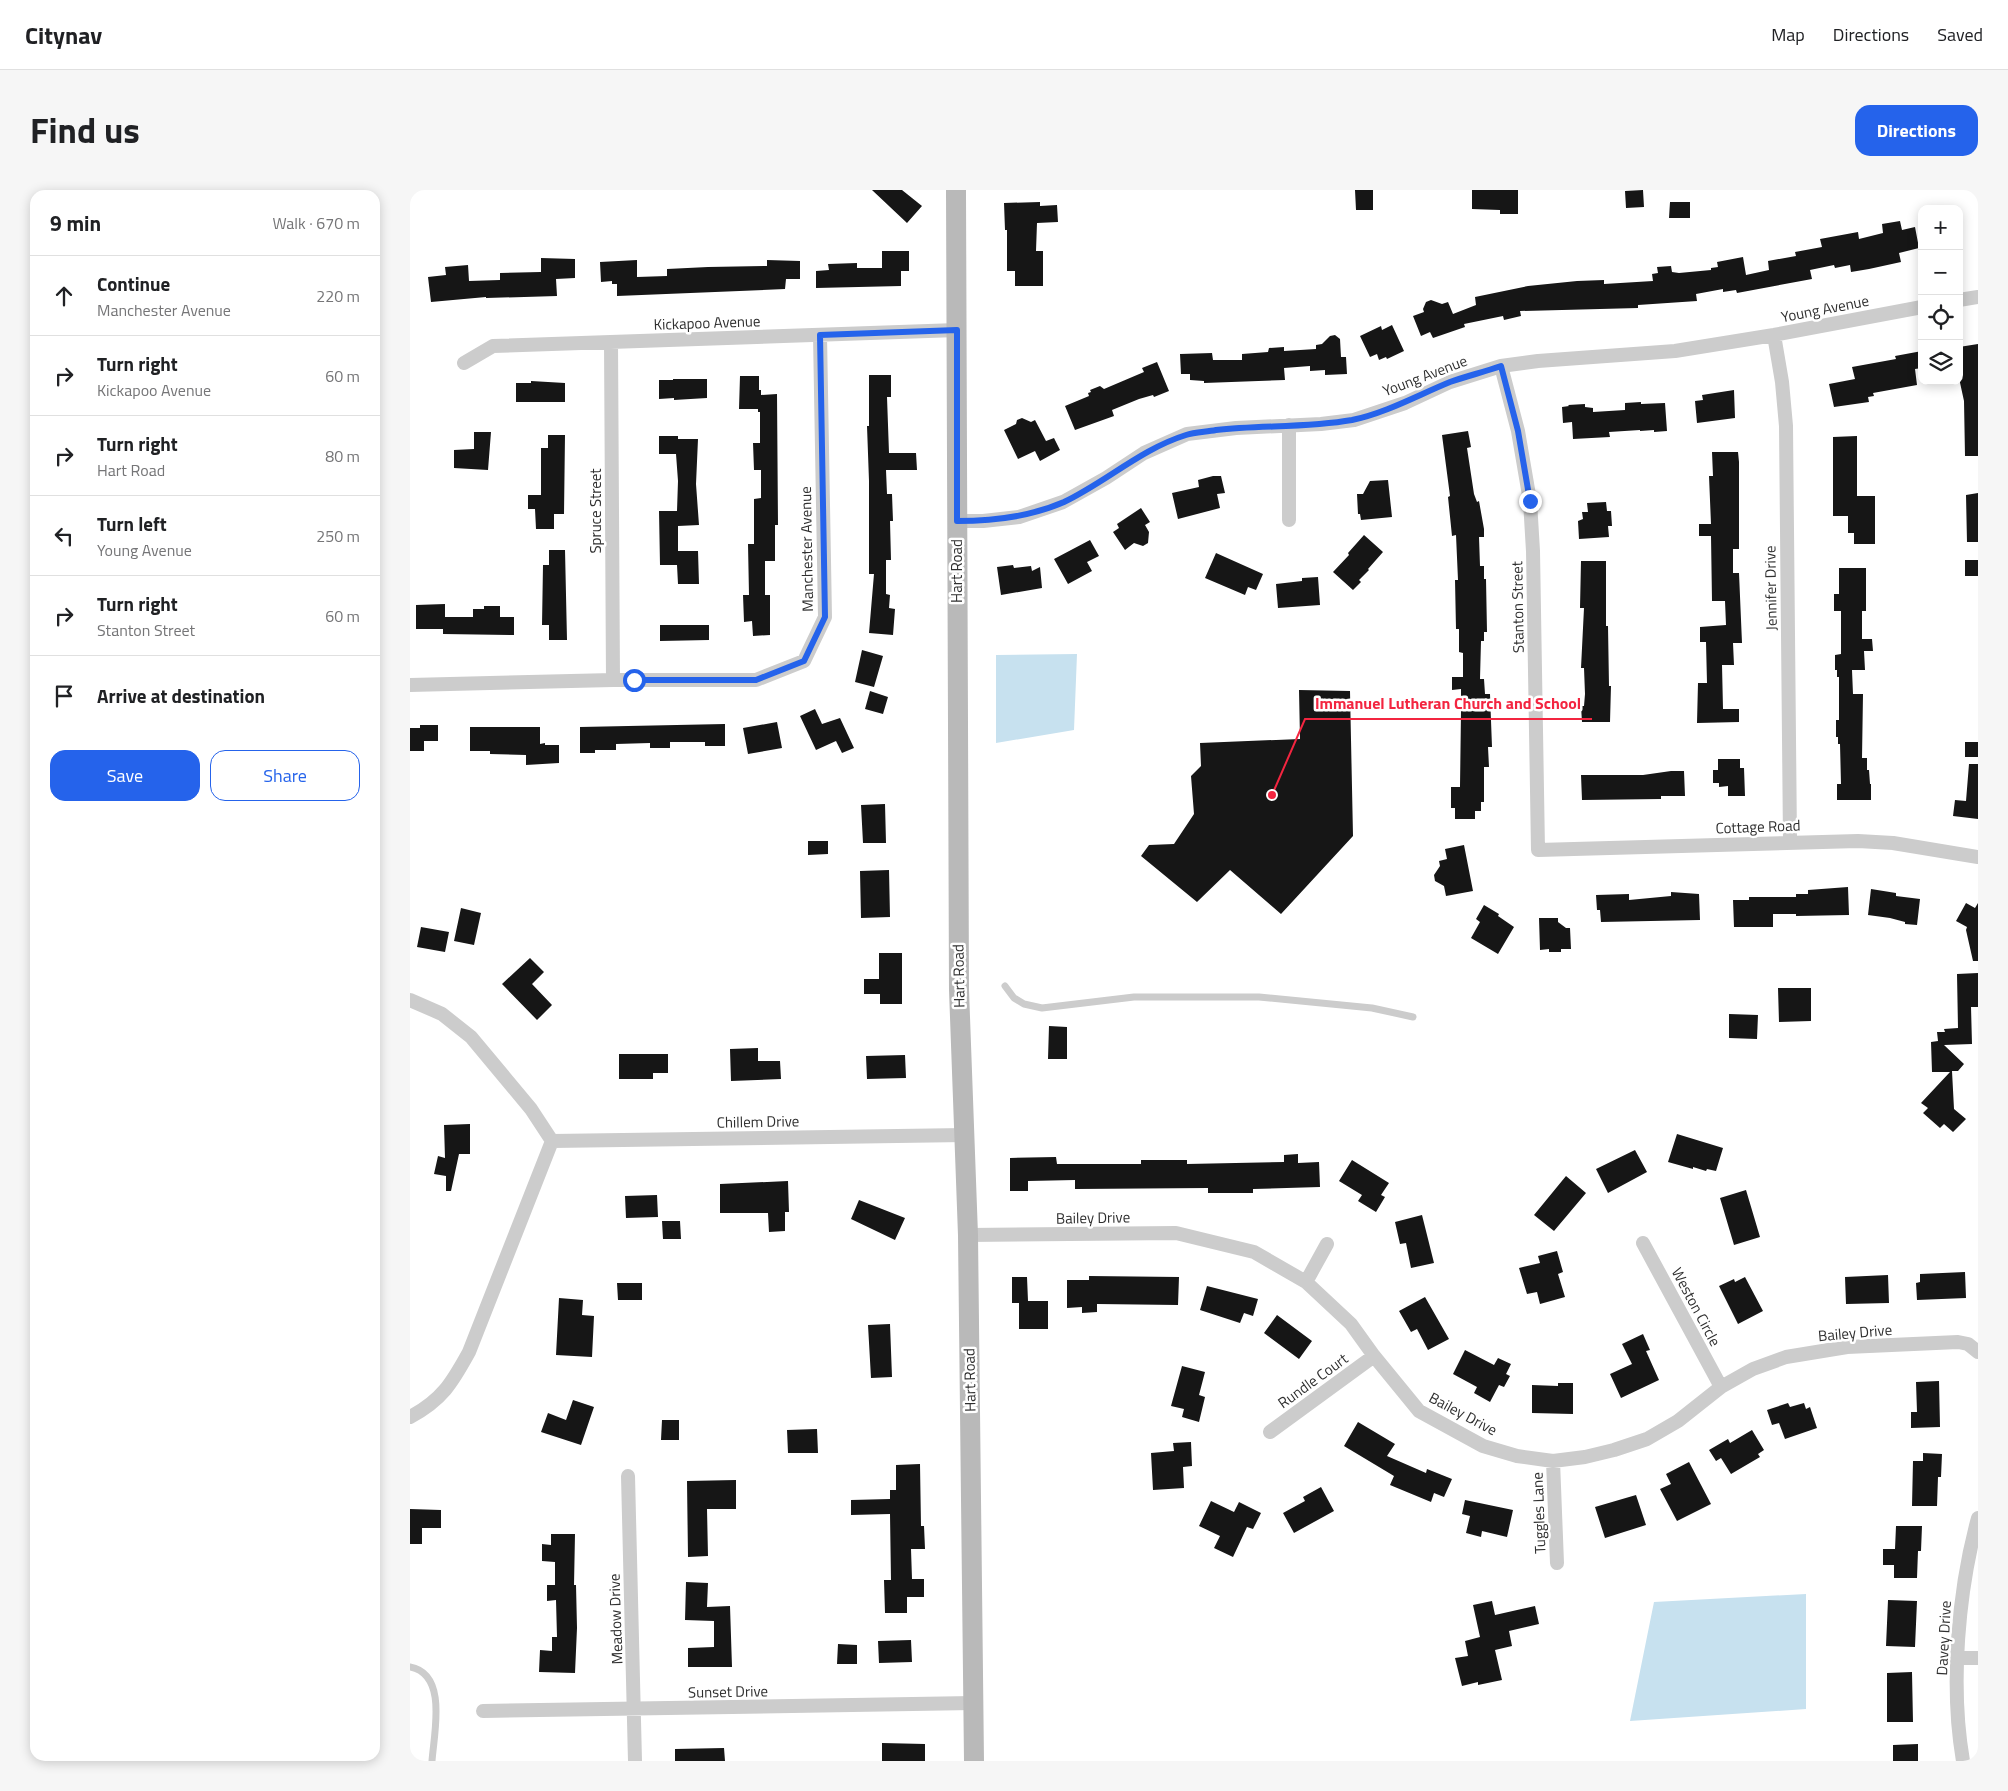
<!DOCTYPE html>
<meta charset="utf-8">
<style>
:root{--surface:#fff;--page:#f6f6f6;--text:#202124;--muted:#757577;--line:#e0e0e0;--accent:#2563eb}
body{margin:0;font-family:"Titillium Web",sans-serif;background:var(--page);color:var(--text)}
.controls{position:absolute;right:15px;top:15px;display:grid;overflow:hidden;border-radius:10px;box-shadow:0 2px 12px #0003}
.controls button{width:45px;height:45px;display:grid;place-items:center;padding:0;border:0;border-bottom:1px solid var(--line);background:var(--surface);color:var(--text);font:25px sans-serif}
.stop{position:absolute;width:15px;height:15px;margin:-11px;border:4px solid #2563eb;border-radius:50%;background:#fff}
.stop.end{background:#2563eb;border-color:#fff;box-shadow:0 1px 5px #0008}
.list{margin:0;padding:0;list-style:none}
h2{display:flex;justify-content:space-between;align-items:center;height:65px;margin:0;padding:0 20px;font-size:21px}
h2 small{font-size:16px;font-weight:400;color:var(--muted)}
.list li{display:grid;grid-template-columns:32px 1fr auto;gap:15px;align-items:center;box-sizing:border-box;height:80px;padding:0 20px;border-top:1px solid var(--line)}
.list b{display:block;font-size:19px;white-space:nowrap}
.list p{margin:0;font-size:16px;white-space:nowrap;color:var(--muted)}
.list em{font-size:16px;font-style:normal;color:var(--muted)}
.actions{display:flex;gap:10px;padding:15px 20px}
.actions a{flex:1;padding:11px 0;border:1px solid var(--accent);border-radius:15px;text-align:center;font-size:18px;color:var(--accent)}
.actions .main{background:var(--accent);color:#fff}
.icon{flex:none;width:28px;height:28px;fill:none;stroke:currentColor;stroke-width:2;stroke-linecap:round;stroke-linejoin:round}
.map{position:relative;flex:none;width:1568px;height:1571px;overflow:hidden;border-radius:15px}
header{display:flex;align-items:center;gap:30px;box-sizing:border-box;height:70px;padding:0 25px;background:var(--surface);border-bottom:1px solid var(--line)}
header strong{font-size:24px}
nav{display:flex;gap:28px;margin-inline-start:auto;font-size:18px}
.intro{display:flex;align-items:center;justify-content:space-between;box-sizing:border-box;height:120px;padding:0 30px}
h1{margin:0;font-size:35px}
.button{padding:12px 22px;border-radius:15px;background:var(--accent);color:#fff;font-size:18px;font-weight:700}
main{display:flex;gap:30px;padding:0 30px}
aside{flex:1;background:var(--surface);border-radius:15px;box-shadow:0 2px 12px #0003}
.map>svg:first-child{display:block}
</style>
<header>
<strong>Citynav</strong>
<nav><a>Map</a><a>Directions</a><a>Saved</a></nav>
</header>
<div class="intro"><h1>Find us</h1><a class="button">Directions</a></div>
<main>
<aside>
<h2>9 min<small>Walk · 670 m</small></h2>
<ul class="list">
<li><svg class="icon" aria-label="ahead" viewBox="0 0 24 24"><path d="M12 20V5M6 11l6-6 6 6"/></svg><div><b>Continue</b><p>Manchester Avenue</p></div><em>220 m</em></li>
<li><svg class="icon" aria-label="right" viewBox="0 0 24 24"><path d="M7 20v-9h11M14 6l5 5-5 5"/></svg><div><b>Turn right</b><p>Kickapoo Avenue</p></div><em>60 m</em></li>
<li><svg class="icon" aria-label="right" viewBox="0 0 24 24"><path d="M7 20v-9h11M14 6l5 5-5 5"/></svg><div><b>Turn right</b><p>Hart Road</p></div><em>80 m</em></li>
<li><svg class="icon" aria-label="left" viewBox="0 0 24 24"><path d="M17 20v-9H6M10 6l-5 5 5 5"/></svg><div><b>Turn left</b><p>Young Avenue</p></div><em>250 m</em></li>
<li><svg class="icon" aria-label="right" viewBox="0 0 24 24"><path d="M7 20v-9h11M14 6l5 5-5 5"/></svg><div><b>Turn right</b><p>Stanton Street</p></div><em>60 m</em></li>
<li><svg class="icon" aria-label="arrive" viewBox="0 0 24 24"><path d="M6 21V4h12l-3 4 3 4H6"/></svg><div><b>Arrive at destination</b></div></li>
</ul>
<div class="actions"><a class="main">Save</a><a>Share</a></div>
</aside>
<div class="map">
<svg width="1568" height="1571" viewBox="0 0 1568 1571">
<rect width="100%" height="100%" fill="#fff"/>
<path fill="#c7e1ef" d="M667,464L664,540L586,553V465Z
M1396,1404V1519L1220,1531L1244,1412Z"/>
<path fill="#161616" d="M462,0H492L512,16L497,33Z
M945,0H963V20H946Z
M1062,0H1108V24H1090V20L1062,19Z
M1233,0L1234,17L1216,18L1215,1Z
M630,12V16L647,15L648,32L627,33L626,61H633V96H605V81H597V40H595L594,13Z
M1260,12H1280V28H1259Z
M1490,31L1492,40L1505,37L1509,58L1489,63L1491,72L1459,79L1441,82L1440,75L1425,78L1424,75L1400,80L1402,89L1327,103L1326,100L1313,102V99L1286,104L1287,111L1228,115V118L1110,121L1111,126L1094,130L1093,126L1054,134L1055,137L1023,148L1020,142L1011,146L1003,126L1014,122L1013,119L1016,112L1021,110L1032,114L1038,112L1043,124L1066,115L1065,107L1118,96L1167,91L1194,90V94L1243,91L1242,84L1248,83L1247,77L1261,76L1262,82L1269,83L1301,80V78L1308,77L1307,72L1333,67L1336,85L1359,80L1358,71L1386,66L1385,62L1412,57L1410,49L1448,42L1449,49L1473,43L1472,34Z
M472,61H499V81H491V96L406,98V81L419,80L418,74L447,73V78H472Z
M131,68L165,69V88L146,89L147,106L76,108V107L21,112L18,87L36,85L35,77L58,75L59,91L90,90V83L131,82Z
M227,70V87L257,86V79L298,77L357,76V70L390,71V89H376L375,99L207,106V94H202V91L191,92L190,72Z
M982,135L994,161L977,169L976,167L969,170L967,164L960,167L950,146L971,136L972,140Z
M925,145L930,149L931,167H936L937,184L915,185V180L900,181V176L874,178L875,190L794,193V191L780,190V184H771L770,164L802,163L803,170H832V164L858,162L859,158L874,157V161L906,159V155L912,154L920,146Z
M1568,154V266H1555L1554,211L1549,188V157Z
M1512,161V178L1505,179L1507,195L1463,203L1464,206L1458,207L1459,212L1424,217L1419,194L1445,189L1442,177L1486,169L1485,166Z
M747,172L759,201L744,207L743,205L729,209L702,220L704,226L665,240L655,216L679,206L678,203L681,202L680,200L690,196L694,199L734,182L732,178Z
M459,185H481V207H477L479,263H506L507,280H476L477,304H482L483,331H480L481,370H476V404L480,405L479,418L485,419L483,445L459,443L464,384H459V291L457,236H459Z
M330,186H349V200H351V205L367,204L368,335H365V371H355V405H360V445L343,446L342,431L334,432L333,405H339L338,354H344V309L351,308V280H344L343,253H350V222H348V219H329Z
M263,189H297V208L264,210V208L249,209V190H263Z
M121,191L155,193V212H106V193H121Z
M1324,200L1325,228L1287,233L1285,211L1293,210L1292,205Z
M1231,212V214L1255,213L1257,241L1244,242V240L1230,241V240L1199,242L1200,247L1163,249L1162,232L1153,233L1152,217L1159,216L1158,215L1175,214V217L1183,218V222L1215,220V213Z
M612,228L621,232L625,230L636,251L644,248L650,260L630,271L625,261L608,269L594,240L606,234L607,230Z
M1058,241L1061,257L1057,258L1064,304L1067,312L1069,311L1074,339V347H1069L1070,376H1074V389H1076L1077,442H1074V451H1071L1070,489H1074L1075,504H1080L1082,557H1078L1079,577H1074V612H1071V621H1065V629H1045V618H1041V597H1050L1051,522V499L1042,500V487H1053V463L1049,462V439H1046L1045,390H1048L1046,345L1042,346L1038,307L1040,306L1032,245Z
M64,242H81L78,280L44,278V260L64,259Z
M138,245H155L154,324H144V339H126L125,319H118V305H131V258H138Z
M249,246H268V249H288L286,294L289,335L268,336V361H288L289,394H268L267,375H250L249,321H267L268,291L266,264H249Z
M1447,246V306H1465V354H1444V343H1438V326H1423V247Z
M1302,262H1328L1329,272V359H1323V383H1329L1332,453H1323L1324,475H1312L1313,519H1329V532L1287,533L1288,493H1297L1296,452H1290V437L1316,435L1315,411H1302L1301,346H1289V334H1301L1299,286H1303Z
M803,286H811L815,303L807,304L810,318L768,329L762,303L789,297L788,290Z
M978,290L982,327L951,330L950,324H948L947,304H953L960,291Z
M1568,303V352H1557L1556,305Z
M1196,312L1197,321H1201L1202,336H1198L1199,347L1169,349L1168,331L1173,329L1172,322H1178L1177,313Z
M731,318L740,332L735,335L739,342L738,353L733,356L724,353L715,360L703,342L709,338L707,334Z
M954,345L973,362L958,379L959,380L949,390L951,392L943,400L923,382L939,365L938,363Z
M680,350L689,366L677,372L682,381L658,394L644,369Z
M139,360H155L157,450H139V435H132L133,375H139Z
M806,363L853,384L846,400L838,397L835,405L795,388Z
M1555,370H1568V386H1555Z
M1171,371H1196V436H1198L1199,496H1201L1200,532H1172L1171,516H1174L1175,504L1174,478H1171L1174,418H1170Z
M603,375L604,378L621,376L622,381L630,377L632,398L591,405L587,377Z
M1429,378H1456V421H1452V449H1462L1463,461H1454L1455,480H1442L1443,504H1453L1452,568H1457V580H1459L1460,594H1461V610H1427V594H1431L1430,554H1428V547H1426V530H1429V487H1427V480H1425V465L1431,464V421H1424V404H1429Z
M908,387L910,415L868,418L866,394L892,391V388Z
M35,414V427H63V419H74V416H90V427H104V445L33,444V439H6V415Z
M250,435H299V450L250,451Z
M452,460L473,466L464,497L445,492Z
M889,500L940,501L943,646L871,724L820,680L787,712L731,666L739,655L764,654L784,624L781,586L791,576L790,553L890,549Z
M460,501L478,507L473,524L455,519Z
M405,519L412,534L430,528L444,558L432,563L426,551L406,560L390,526Z
M367,532L372,558L338,564L333,538Z
M315,534V556H295V552H260V558H240V553L206,554V560H185V563H170V537Z
M10,535H28V551H14V561H0V538H10Z
M60,537H130V554L135,553V555H149V573L116,575V565L80,564V561H60Z
M1555,552H1568V567H1555Z
M1308,569H1330V578H1334L1335,606H1318V596L1309,597V593H1303V580H1308Z
M1559,574H1568V629L1543,626L1545,610L1556,611Z
M1261,581H1274L1275,606H1251V609L1172,610L1171,585H1233Z
M475,614L476,653H453L451,615Z
M398,651H418V664L398,665Z
M1054,655L1063,701L1036,706L1034,696L1025,691L1024,685L1030,676L1029,671L1037,669L1035,659Z
M479,680L480,727L451,728L450,681Z
M1438,697L1439,725L1386,726V724H1363V737H1324L1323,710H1339V707H1386V704H1398V700Z
M1461,699L1486,703V706L1510,709L1507,735L1495,734V732L1480,728L1458,725Z
M1261,702L1289,704L1290,730L1191,732L1190,720H1187L1186,705L1219,704V710L1261,706Z
M1556,713L1565,718L1568,713V771H1563L1556,740L1557,737L1546,731Z
M1074,715L1089,724L1088,726L1104,737L1088,764L1061,748L1070,732L1066,729Z
M51,718L71,723L64,755L44,751Z
M1129,728H1148V732L1156,738H1160L1161,759H1151V762H1139V759L1130,760Z
M11,737L39,742L35,762L7,757Z
M469,763H492V814H470V804H454V789H469Z
M120,768L134,782L122,794L142,815L127,830L92,794Z
M1568,783V817H1561L1562,854L1534,855L1554,874L1548,881H1542L1544,919L1556,929L1543,942L1534,934L1530,938L1513,923L1518,918L1511,913L1540,882H1522L1521,852L1528,851L1527,842H1535L1534,839L1548,838L1547,784Z
M1368,798H1401V831L1369,832Z
M1319,824L1348,825L1347,849L1319,848Z
M639,836L657,837V869H638Z
M348,858V871H370L371,889L321,891L320,859Z
M209,864H258V883H243V889H209Z
M495,865L496,888L457,889L456,866Z
M60,934V964H49L41,1001H36V986L24,984L28,966L35,968L34,935Z
M1267,944L1313,958L1306,981L1297,979L1296,981L1283,977V979L1258,972Z
M1225,960L1237,982L1198,1003L1186,979Z
M888,964V973L909,972L910,997L843,999V1003H798V998L665,999V990L618,991V1001H600V968L646,967L647,974H731V970H777V974L874,972V965Z
M942,970L979,993L971,1005L975,1007L966,1022L948,1011L952,1005L929,991Z
M1156,986L1176,1003L1144,1041L1124,1025Z
M378,991L379,1022H375V1041L359,1042L358,1023H310V994Z
M1336,1000L1350,1047L1324,1055L1310,1008Z
M247,1005L248,1027L216,1028L215,1006Z
M449,1010L495,1028L485,1050L441,1029Z
M1012,1025L1024,1073L1001,1078L996,1053L990,1054L985,1032Z
M252,1031H270L271,1049H253Z
M1147,1061L1153,1082L1148,1084L1155,1107L1130,1114L1127,1102L1117,1104L1109,1078L1130,1073L1128,1066Z
M1555,1082L1556,1108L1507,1110L1506,1093L1510,1092V1084Z
M1478,1085L1479,1113L1436,1114L1435,1087Z
M679,1086L769,1087L768,1115L687,1114V1122L672,1123V1117L657,1118V1090H679Z
M602,1087H617L618,1111H638V1139H609V1113H602Z
M1335,1087L1353,1121L1328,1134L1309,1096L1324,1089L1325,1092Z
M207,1093H232V1110H208Z
M797,1096L848,1109L843,1126L834,1123L830,1133L790,1120Z
M1015,1107L1039,1149L1018,1160L1007,1139L1001,1142L989,1121Z
M149,1108L173,1110L172,1125L184,1126L182,1167L146,1165Z
M867,1125L902,1151L889,1169L854,1143Z
M480,1134L482,1187L461,1188L458,1135Z
M1233,1144L1240,1160L1236,1161L1249,1190L1211,1208L1200,1184L1222,1174L1212,1154Z
M1055,1160L1084,1175L1088,1168L1101,1174L1096,1184L1100,1186L1094,1197L1089,1195L1080,1212L1064,1203L1067,1197L1043,1184Z
M772,1176L795,1182L789,1205L795,1207L789,1232L772,1227L774,1219L761,1216Z
M1529,1191L1530,1237L1501,1238V1222H1507L1506,1192Z
M1148,1193H1163V1224L1122,1223V1195L1148,1196Z
M163,1210L184,1217L171,1255L131,1242L138,1223L156,1230Z
M1378,1213L1380,1217L1394,1213L1396,1219L1400,1217L1407,1238L1375,1249L1369,1233L1362,1235L1357,1220Z
M252,1230H269V1250H251Z
M948,1232L985,1254L977,1266L1016,1283L1017,1279L1042,1289L1034,1307L1024,1303L1021,1312L980,1295L984,1286L934,1256Z
M407,1239L408,1263H378L377,1240Z
M1342,1240L1354,1260L1348,1264L1350,1267L1321,1284L1311,1268L1306,1271L1299,1260L1318,1249L1320,1253Z
M781,1252L782,1276L773,1277L774,1298L743,1300L741,1263L764,1261L763,1253Z
M1513,1263L1532,1264L1531,1287H1528L1527,1316H1502L1503,1271H1513Z
M1279,1272L1301,1314L1267,1331L1250,1299L1261,1294L1256,1284Z
M510,1274L511,1336H514L515,1359H501L502,1389H514V1407H497V1423H475L474,1390H481L480,1324L441,1325V1310L480,1309V1300H486V1275Z
M326,1290V1319H297L298,1366L278,1367L277,1291Z
M911,1297L924,1321L884,1343L873,1323L895,1311L893,1307Z
M1226,1305L1236,1335L1195,1348L1185,1317Z
M1055,1310L1103,1320L1097,1347L1072,1341L1071,1347L1056,1343L1060,1326L1052,1324Z
M801,1311L824,1322L829,1312L851,1323L843,1339L837,1337L823,1367L804,1358L810,1346L789,1336Z
M0,1319L31,1320V1338H12V1354H0Z
M1486,1336H1512L1511,1361H1508L1507,1388H1484V1375H1473V1359H1485Z
M141,1344H165L164,1395H166L167,1438L165,1483L129,1482L130,1460L142,1461V1447H147L146,1410L137,1411V1395H145V1372L132,1371V1354L141,1355Z
M276,1392L298,1393L297,1417L320,1416L322,1477H278V1458L304,1457V1431L275,1430Z
M1478,1410L1507,1411L1505,1457L1476,1456Z
M1082,1411L1085,1425L1125,1416L1129,1434L1099,1441L1102,1456L1085,1460L1092,1490L1068,1495V1492L1052,1496L1045,1468L1058,1466L1055,1451L1070,1447L1063,1415Z
M501,1450L502,1472L469,1473L468,1451Z
M428,1454L447,1455V1474H427Z
M1502,1482L1503,1532H1477V1483Z
M472,1553L515,1554V1571H472Z
M1508,1554V1571H1483V1555Z
M314,1558L315,1571H265V1559Z"/>
<g fill="none" stroke-linecap="round" stroke-linejoin="round">
<path stroke="#ccc" stroke-width="7" d="M595,796L604,808L614,814L632,818L724,807H849L962,818L1003,827
M0,1477C38,1484 24,1543 22,1571"/>
<path stroke="#ccc" stroke-width="14" d="M1549,110L1568,107
M1364,145L1372,192L1376,236L1380,652
M201,152L203,490
M54,173L83,156L547,140
M1091,176L1108,241L1120,311L1123,361L1128,660L1448,651L1483,653L1568,667
M879,330V235
M547,331H573L609,327L653,312L696,288L734,263L777,244L826,238L911,234L944,230L995,213L1040,192L1091,176L1128,171L1265,161L1364,145L1512,117
M0,495L203,490H346L394,471L415,427L410,145
M0,810L32,824L61,847L121,919L142,951
M142,951L555,945
M558,1045L766,1043L844,1062L896,1092L941,1134L964,1166L1009,1221L1073,1256L1107,1266L1143,1271L1175,1267L1204,1260L1237,1249L1268,1231L1311,1197L1343,1179L1376,1167L1437,1157L1548,1152L1558,1154L1568,1162
M1233,1053L1311,1197
M896,1092L917,1054
M0,1227C32,1210 42,1193 59,1162L142,951
M860,1242L964,1166
M1143,1271L1147,1373
M218,1286L225,1571
M1548,1468H1568
M73,1521L563,1513
M1553,1571C1540,1496 1548,1401 1568,1328"/>
<path stroke="#b9b9b9" stroke-width="20" d="M546,0L549,800L558,1045L564,1571"/>
</g>
<g fill="none" stroke-linecap="round" stroke-linejoin="round">
<path stroke="#2563eb" stroke-width="6" d="M224,490H346L394,471L415,427L410,145L547,140V331C584,331 620,327 654,312C696,292 731,259 776,245C785,242 796,242 806,240C851,235 897,238 942,230C976,223 1008,205 1040,192C1057,186 1074,182 1091,176L1108,241L1120,311"/>
</g>
<g text-anchor="middle" stroke-width="5" stroke-linejoin="round" paint-order="stroke">
<g font-size="15" fill="#2f2f2f" stroke="#fff">
<text transform="translate(1415 119) rotate(-11)" y="5">Young Avenue</text>
<text transform="translate(297 133) rotate(-2)" y="5">Kickapoo Avenue</text>
<text transform="translate(1015 186) rotate(-21)" y="5">Young Avenue</text>
<text transform="translate(186 321) rotate(-90)" y="5">Spruce Street</text>
<text transform="translate(397 359) rotate(-91)" y="5">Manchester Avenue</text>
<text transform="translate(547 381) rotate(-90)" y="5">Hart Road</text>
<text transform="translate(1361 398) rotate(-91)" y="5">Jennifer Drive</text>
<text transform="translate(1108 417) rotate(-91)" y="5">Stanton Street</text>
<text transform="translate(1348 637) rotate(-2)" y="5">Cottage Road</text>
<text transform="translate(549 786) rotate(-91)" y="5">Hart Road</text>
<text transform="translate(348 932) rotate(-1)" y="5">Chillem Drive</text>
<text transform="translate(683 1028) rotate(-1)" y="5">Bailey Drive</text>
<text transform="translate(1286 1117) rotate(62)" y="5">Weston Circle</text>
<text transform="translate(1445 1143) rotate(-5)" y="5">Bailey Drive</text>
<text transform="translate(560 1190) rotate(-91)" y="5">Hart Road</text>
<text transform="translate(903 1191) rotate(-36)" y="5">Rundle Court</text>
<text transform="translate(1053 1224) rotate(28)" y="5">Bailey Drive</text>
<text transform="translate(1129 1323) rotate(-92)" y="5">Tuggles Lane</text>
<text transform="translate(206 1429) rotate(-92)" y="5">Meadow Drive</text>
<text transform="translate(1534 1448) rotate(-87)" y="5">Davey Drive</text>
<text transform="translate(318 1502) rotate(-1)" y="5">Sunset Drive</text>
</g>
</g>
<path fill="none" stroke="#f32540" stroke-width="2" d="M862 605L895 529H1182"/>
<circle fill="#f32540" stroke="#fff" stroke-width="2" cx="862" cy="605" r="5"/>
<g font-size="16" text-anchor="middle" font-weight="bold" fill="#f32540" stroke="#fff" stroke-width="5" stroke-linejoin="round" paint-order="stroke">
<text x="1038" y="519">Immanuel Lutheran Church and School</text>
</g>
</svg>
<div class="controls">
<button>+</button>
<button>−</button>
<button><svg class="icon" aria-label="locate" viewBox="0 0 24 24"><circle cx="12" cy="12" r="6"/><path d="M12 2v4M12 18v4M2 12h4M18 12h4"/></svg></button>
<button><svg class="icon" aria-label="layers" viewBox="0 0 24 24"><path d="M12 4l9 5-9 5-9-5zM3 14l9 5 9-5"/></svg></button>
</div>
<div class="stop" style="left:224px;top:490px"></div>
<div class="stop end" style="left:1120px;top:311px"></div>
</div>
</main>
